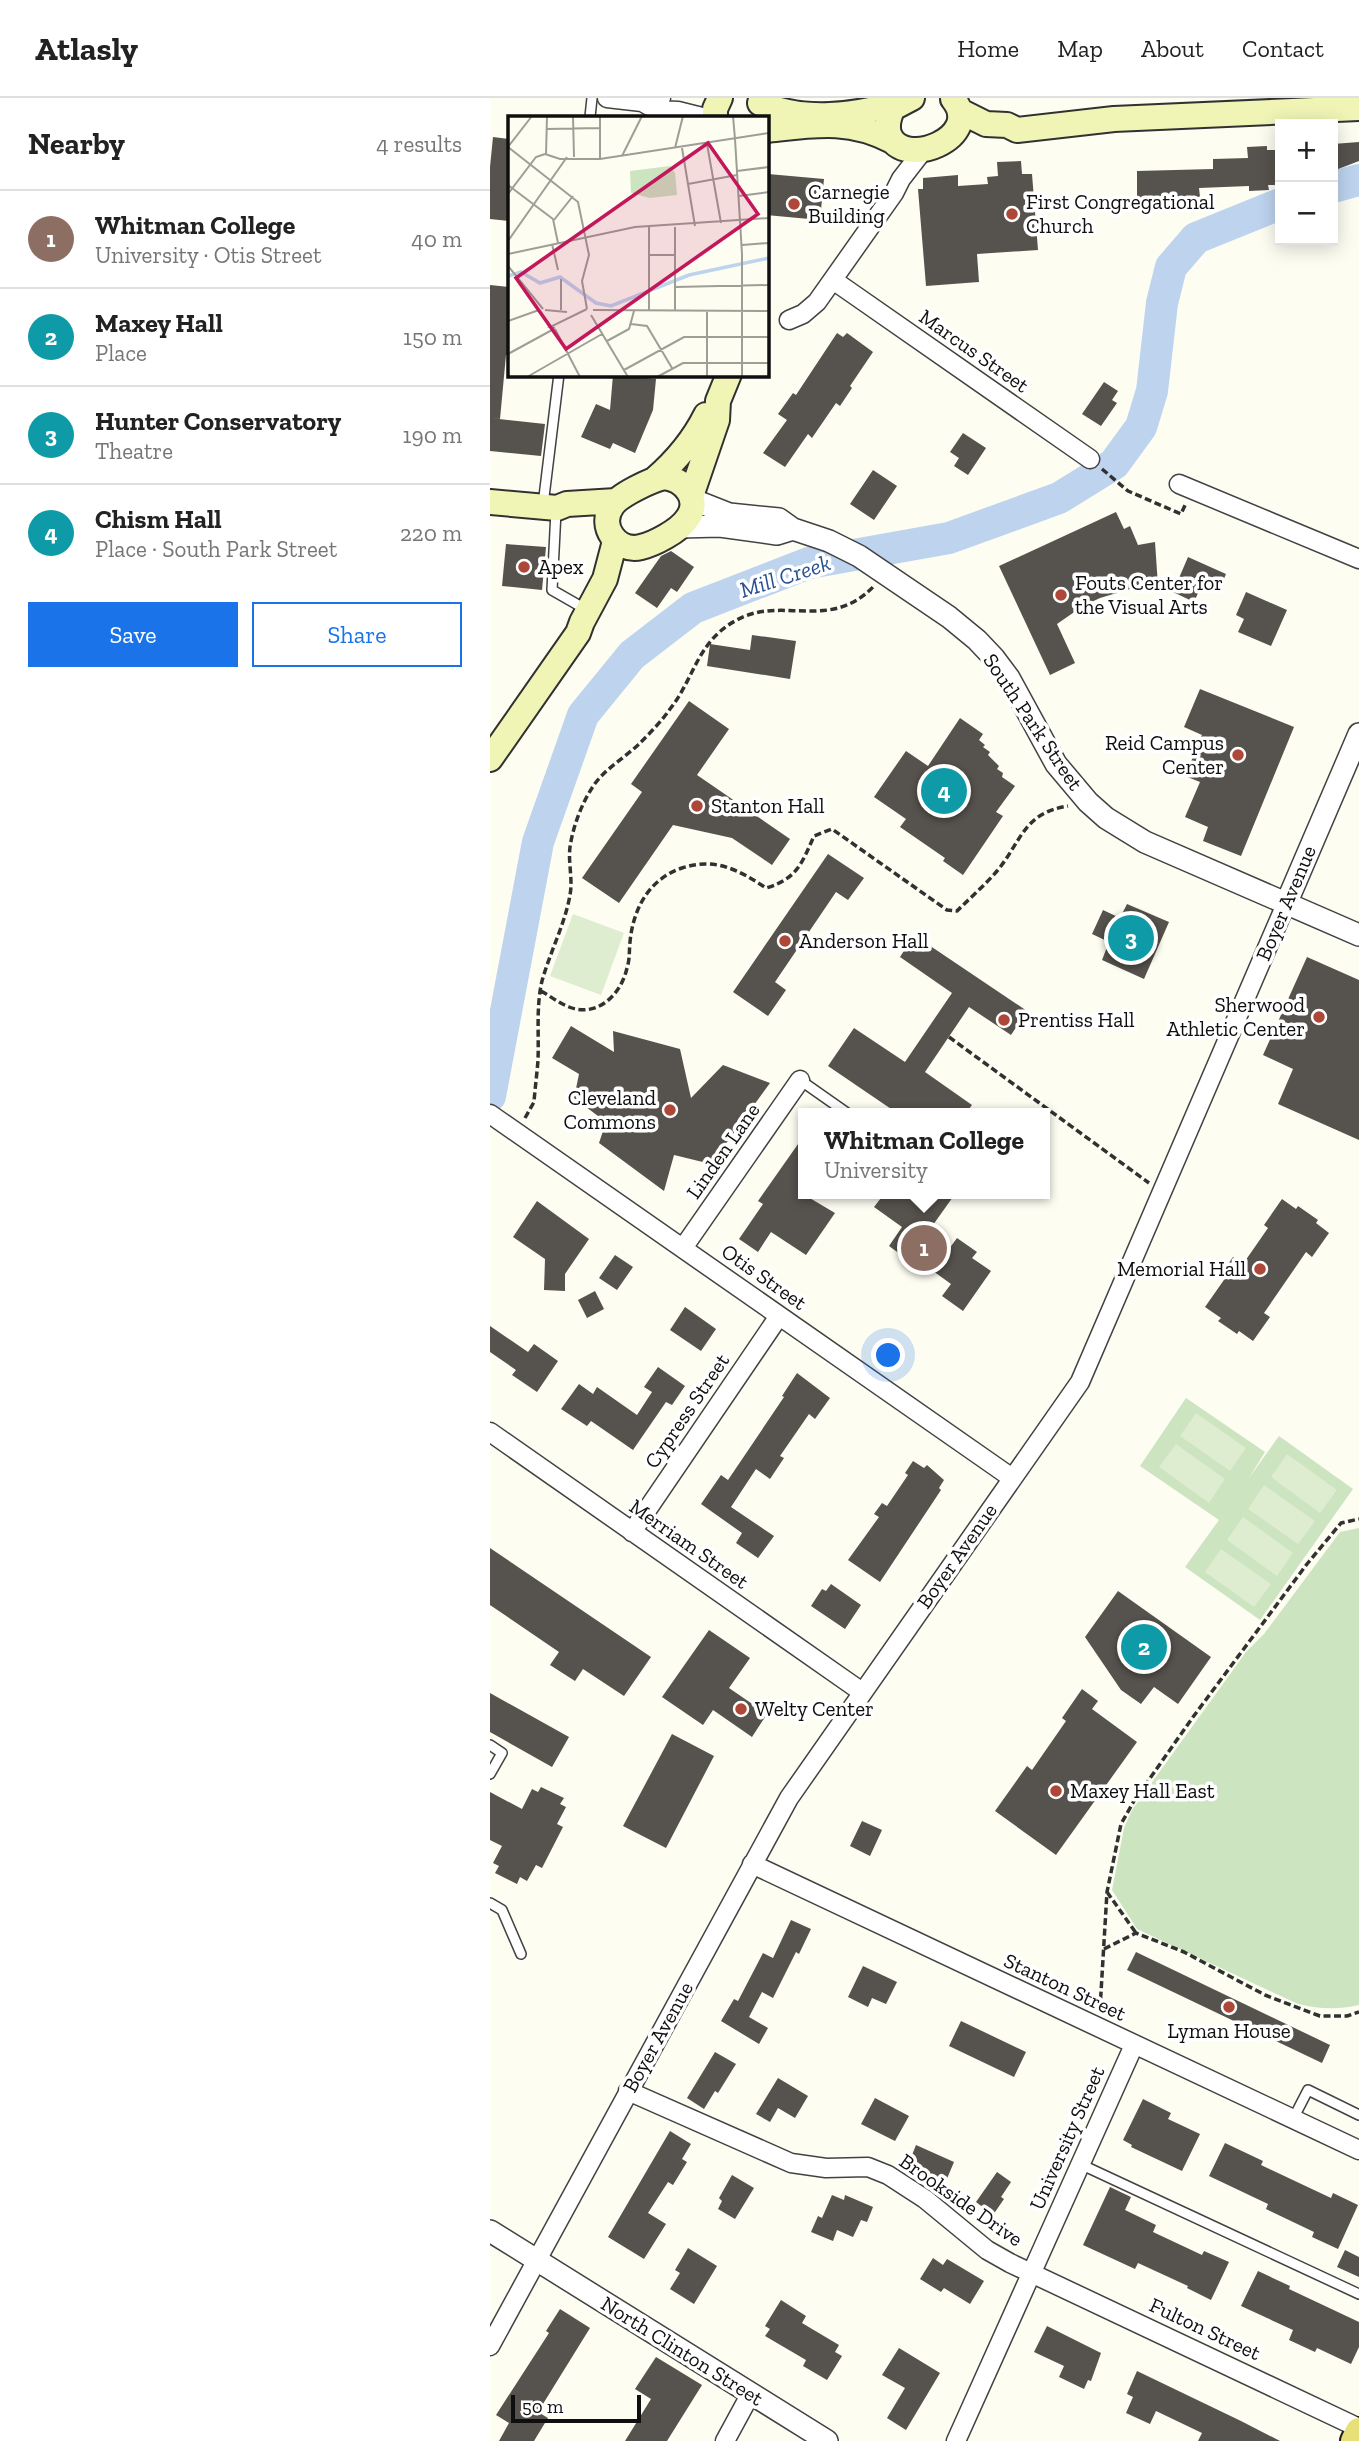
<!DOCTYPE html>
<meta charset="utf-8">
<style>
:root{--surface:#fff;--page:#f6f6f6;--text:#222;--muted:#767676;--line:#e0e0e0;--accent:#1a73e8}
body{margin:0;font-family:"Zilla Slab",serif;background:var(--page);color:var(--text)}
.controls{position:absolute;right:21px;top:21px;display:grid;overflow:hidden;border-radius:0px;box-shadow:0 4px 18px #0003}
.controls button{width:63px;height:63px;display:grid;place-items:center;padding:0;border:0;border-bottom:2px solid var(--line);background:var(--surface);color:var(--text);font:35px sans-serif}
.scale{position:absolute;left:21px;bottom:18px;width:130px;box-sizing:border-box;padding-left:7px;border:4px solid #0f0f0f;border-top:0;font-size:19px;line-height:24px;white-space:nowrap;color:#0f0f0f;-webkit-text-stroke:5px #fff;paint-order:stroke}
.you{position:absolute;left:399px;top:1258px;width:24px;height:24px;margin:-18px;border:5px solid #fff;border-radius:50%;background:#1a73e8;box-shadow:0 0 0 10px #1a73e833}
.badge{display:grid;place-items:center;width:46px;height:46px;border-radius:50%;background:var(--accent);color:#fff;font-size:23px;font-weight:700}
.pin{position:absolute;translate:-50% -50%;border:4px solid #fff;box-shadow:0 2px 7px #0006}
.popup{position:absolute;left:308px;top:1010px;width:252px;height:91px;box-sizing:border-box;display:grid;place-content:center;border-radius:0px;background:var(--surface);filter:drop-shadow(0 2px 5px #0005);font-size:23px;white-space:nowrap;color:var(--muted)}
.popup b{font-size:26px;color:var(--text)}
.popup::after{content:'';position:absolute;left:50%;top:100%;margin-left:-14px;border:14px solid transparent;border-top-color:var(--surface)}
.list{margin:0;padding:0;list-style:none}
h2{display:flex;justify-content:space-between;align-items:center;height:91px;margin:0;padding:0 28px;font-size:30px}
h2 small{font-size:23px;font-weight:400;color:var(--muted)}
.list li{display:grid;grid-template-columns:46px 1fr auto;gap:21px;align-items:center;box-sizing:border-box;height:98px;padding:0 28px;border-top:2px solid var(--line)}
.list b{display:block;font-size:26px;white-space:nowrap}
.list p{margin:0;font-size:23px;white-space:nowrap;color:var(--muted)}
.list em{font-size:23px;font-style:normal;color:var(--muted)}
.actions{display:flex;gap:14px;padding:21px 28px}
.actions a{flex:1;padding:16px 0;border:2px solid var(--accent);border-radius:0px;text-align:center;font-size:24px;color:var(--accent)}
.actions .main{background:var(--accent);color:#fff}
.map{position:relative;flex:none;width:869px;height:2343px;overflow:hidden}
header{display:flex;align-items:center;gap:42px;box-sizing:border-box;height:98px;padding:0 35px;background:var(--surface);border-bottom:2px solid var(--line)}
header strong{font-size:33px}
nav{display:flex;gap:38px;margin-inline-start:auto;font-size:24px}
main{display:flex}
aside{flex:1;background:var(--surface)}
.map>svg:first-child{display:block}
</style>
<header>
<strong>Atlasly</strong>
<nav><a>Home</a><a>Map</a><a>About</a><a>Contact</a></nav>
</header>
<main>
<aside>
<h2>Nearby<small>4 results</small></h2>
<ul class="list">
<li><span class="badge" style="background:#8d6e63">1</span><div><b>Whitman College</b><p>University · Otis Street</p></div><em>40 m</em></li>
<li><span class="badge" style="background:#0f9aa8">2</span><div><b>Maxey Hall</b><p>Place</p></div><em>150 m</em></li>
<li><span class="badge" style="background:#0f9aa8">3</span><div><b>Hunter Conservatory</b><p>Theatre</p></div><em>190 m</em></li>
<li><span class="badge" style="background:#0f9aa8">4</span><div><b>Chism Hall</b><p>Place · South Park Street</p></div><em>220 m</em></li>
</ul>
<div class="actions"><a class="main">Save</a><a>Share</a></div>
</aside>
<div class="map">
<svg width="869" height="2343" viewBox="0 0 869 2343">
<rect width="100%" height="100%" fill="#fdfdf2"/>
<path fill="#cce4c0" d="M696,1300L775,1354L759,1380L789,1338L863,1391L770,1522L695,1469L729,1422L650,1368Z
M869,1430V1907C847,1912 829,1911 808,1906L647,1831L622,1792L634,1730L642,1712L756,1554L774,1536L850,1434Z"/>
<path fill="#deecd0" d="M83,816L134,835L111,897L60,878Z
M706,1315L756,1350L740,1373L690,1338Z
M686,1346L735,1381L719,1405L669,1369Z
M797,1356L847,1392L830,1415L781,1379Z
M774,1387L825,1423L808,1446L758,1411Z
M753,1419L803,1455L787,1478L737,1442Z
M731,1451L781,1486L764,1509L715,1474Z"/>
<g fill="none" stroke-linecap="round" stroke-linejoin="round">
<path stroke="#bdd3ee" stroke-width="32" d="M843,89L869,82
M0,998L48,744L93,617L142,557L203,510L319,465L459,440L569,400L624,366L651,329L662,293L672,205L681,169L706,140L790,106"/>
</g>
<path fill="#56524d" d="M3,39L19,41V123L0,121V69Z
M869,44V63L843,73V46Z
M777,48V52H790V87H778L779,92L759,93V88L709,90L710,99L647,100V73L723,71V61L758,60L757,49Z
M531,63L532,76H542L548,152L487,156L489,184L436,188L428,91H433V80L468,77V88L498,86L497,79L508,78L507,64Z
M278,76L334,81L330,122L276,117Z
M0,187L19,189V257H16L10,321L0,320Z
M347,235L353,239L357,235L383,254L360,288L362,290L350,308L346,305L322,340L318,336L295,369L273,355L297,322L288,316L303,295L306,297Z
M123,277L166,281L163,312L145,355L123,345L120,351L91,339L106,306L120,312Z
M614,284L628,293L622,302L627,305L611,328L592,316Z
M0,320L55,326L51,358L0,353Z
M473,335L496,350L478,377L464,368L469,360L460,354Z
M383,372L407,388L384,422L360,406Z
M626,414L634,431L640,428L648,447L665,444L668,488L640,491L610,500L593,508L567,526L585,565L560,577L509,468Z
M16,446L56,449L52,492L12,488Z
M181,453L204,469L187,494L181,490L167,510L145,495L171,458Z
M698,459L736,476L730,490L714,482L704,504L683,494Z
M756,494L797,512L781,548L748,534L754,521L746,517Z
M262,537L306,543L300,581L217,568L220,546L260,552Z
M710,591L804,629L751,758L713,743L718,729L695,719L710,684L695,678L712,637L694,629Z
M199,603L239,631L207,677L300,741L282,767L242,740L183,727L129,805L92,780L152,694L141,686Z
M470,620L493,636L489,642L495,647L493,649L500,654L498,657L509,668L507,671L513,675L512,679L525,688L506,714L513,718L473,777L453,763L455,760L410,729L416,721L384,699L416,653L438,668Z
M338,756L374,780L358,802L346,794L285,884L296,892L278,918L243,894Z
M637,806L679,824L654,881L612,862L619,844L602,836L613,812L630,820Z
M424,837L537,913L521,937L479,909L435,974L482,1007L476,1015H407L338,968L364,930L415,964L462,895L410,859Z
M817,859L869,882V1042L788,1006L803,971L773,957Z
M81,928L124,954L123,933L190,951L201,1000L233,967L280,985L221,1066L184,1057L174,1093L109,1045L116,1024L84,1000L89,976L62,960Z
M313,1039V1096L345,1115L316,1157L281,1134L268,1154L249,1141L273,1106L268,1103Z
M394,1096H465L421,1158L413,1152L410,1156L399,1148L412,1129L384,1109Z
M792,1101L806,1111L808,1108L828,1122L826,1125L839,1135L822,1159L816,1154L774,1215L780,1219L763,1243L749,1233L747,1236L728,1223L731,1220L715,1209L736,1179L731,1176L743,1159L753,1166L778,1130L774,1127Z
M47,1103L99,1141L75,1176V1193L54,1192L55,1161L23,1139Z
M467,1140L487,1154L482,1160L501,1173L473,1213L452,1198L461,1186L443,1173Z
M125,1157L143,1169L127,1192L109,1180Z
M105,1193L114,1211L97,1220L88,1202Z
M195,1209L226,1231L211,1253L180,1232Z
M0,1228L38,1254L44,1246L68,1263L47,1294L22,1277L26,1272L0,1254Z
M168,1269L195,1288L182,1307L176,1304L143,1352L101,1323L97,1328L71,1311L89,1286L103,1296L107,1289L147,1317L162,1294L154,1289Z
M307,1275L340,1300L325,1321L319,1316L290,1358L294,1360L280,1381L266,1371L241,1409L284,1438L268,1460L246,1445L252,1435L211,1406L231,1377L238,1382L294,1299L292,1298Z
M423,1363L434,1370L437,1367L454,1382L449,1390L451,1392L390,1484L358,1462L389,1419L384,1416L392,1405L397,1408L418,1377L415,1375Z
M0,1450L161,1559L134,1598L93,1571L85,1583L60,1567L69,1554L0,1507Z
M341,1486L371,1507L355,1531L321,1508L332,1491L336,1493Z
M628,1493L721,1559L688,1606L664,1589L651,1606L631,1592L595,1539Z
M219,1532L260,1560L239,1590L277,1616L262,1639L223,1612L213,1627L172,1599Z
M592,1591L608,1603L602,1611L647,1644L566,1757L505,1713L537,1668L542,1672L576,1623L572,1620Z
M0,1595L79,1639L62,1669L0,1634Z
M182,1636L224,1658L176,1750L133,1728Z
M51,1689L74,1700L70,1706L76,1709L67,1726L73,1729L52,1770L46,1767L37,1783L30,1779L27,1786L5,1775L9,1768L3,1765L12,1748L0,1742V1694L32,1711L42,1691L48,1694Z
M372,1723L392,1732L380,1758L360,1748Z
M301,1822L321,1831L309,1856L306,1854L283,1900L272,1894L259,1919L278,1930L269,1946L231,1923L244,1901L248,1903L273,1855L283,1860Z
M646,1854L840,1947L832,1965L637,1872Z
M373,1868L407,1884L396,1906L382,1900L378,1909L358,1899Z
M471,1923L536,1954L524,1979L459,1948Z
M225,1954L246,1966L228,1995L225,1993L214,2011L197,2000Z
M288,1980L318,1998L305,2020L288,2010L280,2024L266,2016Z
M385,2000L419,2018L405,2043L371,2026Z
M653,2001L681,2015L678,2021L710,2036L692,2073L641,2049L642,2047L633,2042Z
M180,2033L201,2046L192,2061L197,2064L183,2087L178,2084L158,2115L176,2126L154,2161L118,2139Z
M735,2045L773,2063L771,2067L841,2100L843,2095L868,2107L848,2151L822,2139L824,2134L776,2111L778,2106L719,2078Z
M426,2047L464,2064L456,2083L418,2067Z
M507,2074L521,2084L511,2099L514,2101L503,2117L486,2104Z
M242,2077L264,2090L245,2121L228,2111L232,2103L229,2100Z
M620,2089L641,2099L635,2112L666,2127L663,2134L712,2157L714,2153L739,2164L721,2202L697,2190L698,2188L648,2165L645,2171L593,2147Z
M342,2097L354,2102L355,2097L383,2109L377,2124L371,2122L363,2139L347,2132L343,2143L321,2134L328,2118L332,2120Z
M198,2150L227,2168L204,2206L180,2191L190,2175L185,2172Z
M855,2152L869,2159V2179L847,2169Z
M443,2160L453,2167L457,2161L494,2183L480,2206L454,2190L451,2194L430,2181Z
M768,2173L800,2188L799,2191L869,2224V2249L861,2266L827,2250L825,2254L799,2242L803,2232L751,2208Z
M291,2202L316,2218L312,2225L349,2247L345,2254L352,2258L337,2282L313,2268L316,2262L275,2238L280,2231L275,2228Z
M70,2211L100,2230L48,2314L58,2320L44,2343H9L19,2325L6,2317L59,2235L56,2233Z
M557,2228L611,2255L601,2283L598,2282L594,2291L569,2279L574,2268L544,2254Z
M409,2250L450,2275L416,2332L397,2320L415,2290L392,2277Z
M166,2259L212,2287L177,2343H135L161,2301L145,2291Z
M647,2273L751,2323L790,2343H708L712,2335L666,2313L660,2326L636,2315L643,2299L637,2296Z"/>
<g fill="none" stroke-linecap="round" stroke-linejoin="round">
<defs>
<path id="service" d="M100,19L102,0
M53,407L69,276
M66,413L62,492L97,512
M310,982L357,1015
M0,1647L12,1655L0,1676
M0,1805L12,1812L31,1856
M803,2021L818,1992L869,2017
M590,2066L869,2196"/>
<path id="minor" d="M117,0L152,4L171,0
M152,4L166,12L188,13L212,19
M343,182L600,361
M299,222L313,216L327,204L404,95L411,81L435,50
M689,386L869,461
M0,1016L522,1380
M193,1150L310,982
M0,1334L372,1594
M142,1434L289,1218
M262,1766L869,2052
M138,1993L301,2065L336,2070L378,2069L398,2077L435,2101L497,2152L520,2165L869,2330
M0,2248L299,1700L590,1284L796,806
M235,2343L260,2297
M466,2343L644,1947"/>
<path id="tertiary" d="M201,401L239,416L289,421L303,431L339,443L369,458L459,519L487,542L504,560L519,580L566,666L598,704L616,720L655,744L869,837
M189,429L230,428L287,436L303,431
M796,806L869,636
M0,2133L337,2343"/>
<path id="secondary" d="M422,0L403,10C399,18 396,26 399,36C412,73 495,39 463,1
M270,5C314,25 365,17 410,5
M470,13L496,26L517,27L527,32L624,21L869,10
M225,19V11L230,0
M276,32C323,27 359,20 402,43
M174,379C194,381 212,402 197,421C189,433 164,446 151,449C127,455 108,428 122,408C129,397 161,382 174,379Z
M165,381C187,362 203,343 216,317
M201,398L227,322L228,303L239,276
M0,404L67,410L77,406L126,403
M0,661L88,535L92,524L115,481L125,443"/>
<path id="primary" d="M864,2343L869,2333"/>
</defs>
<use href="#service" stroke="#424242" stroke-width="12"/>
<use href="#minor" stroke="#424242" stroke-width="21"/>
<use href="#tertiary" stroke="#424242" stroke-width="24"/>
<use href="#secondary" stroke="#313131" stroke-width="28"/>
<use href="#primary" stroke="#202020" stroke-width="30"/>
<path stroke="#313131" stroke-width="3.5" stroke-dasharray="7 3.5" stroke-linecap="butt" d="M612,371L638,393L691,416L696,405
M51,893C60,898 69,905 79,909C107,920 131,897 137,870C140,861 139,853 140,844C143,811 159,781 192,770C225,759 249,772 276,790C307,781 312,765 324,738L342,731L457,812L467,813C480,800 495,787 507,773C532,743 533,715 578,708
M459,939L659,1085
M35,1020L44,1004C45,990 47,976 48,962C49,936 46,908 52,883C60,854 75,826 80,797C83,781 78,765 80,749C83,729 91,707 102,690C113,672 133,661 148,647C159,636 171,624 180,611C204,581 207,544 245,523C291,496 339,535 384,488
M617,1794L646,1835
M614,1851L646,1835L694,1854L775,1897L830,1918H857L869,1914
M610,1911L617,1794L631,1726L644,1703L703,1619L817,1466L851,1425L869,1421"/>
<use href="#service" stroke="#fff" stroke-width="9"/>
<use href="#minor" stroke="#fff" stroke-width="18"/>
<use href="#tertiary" stroke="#fff" stroke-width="21"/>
<use href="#secondary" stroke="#f0f5b6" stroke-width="24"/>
<use href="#primary" stroke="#e7e079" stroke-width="26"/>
</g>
<g fill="#ad4838" stroke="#fff" stroke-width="2.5">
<circle cx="304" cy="106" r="7"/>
<circle cx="522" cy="116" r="7"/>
<circle cx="34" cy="469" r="7"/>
<circle cx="571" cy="497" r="7"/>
<circle cx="748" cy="657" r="7"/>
<circle cx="207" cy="708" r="7"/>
<circle cx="295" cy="843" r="7"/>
<circle cx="829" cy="919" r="7"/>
<circle cx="514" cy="922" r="7"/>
<circle cx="180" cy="1012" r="7"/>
<circle cx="770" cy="1171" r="7"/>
<circle cx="251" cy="1611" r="7"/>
<circle cx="566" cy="1693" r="7"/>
<circle cx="739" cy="1909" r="7"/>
</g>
<g text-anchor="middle" stroke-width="7" stroke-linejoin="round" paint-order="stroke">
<g font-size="21" fill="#0f0f0f" stroke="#fff" text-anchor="start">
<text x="318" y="101">Carnegie<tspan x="318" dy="24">Building</tspan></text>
<text x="536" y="111">First Congregational<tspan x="536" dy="24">Church</tspan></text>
<text x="48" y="476">Apex</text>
<text x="585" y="492">Fouts Center for<tspan x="585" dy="24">the Visual Arts</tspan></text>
<text x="734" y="652" text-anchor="end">Reid Campus<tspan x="734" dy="24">Center</tspan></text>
<text x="221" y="715">Stanton Hall</text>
<text x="309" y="850">Anderson Hall</text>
<text x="815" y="914" text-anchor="end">Sherwood<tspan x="815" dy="24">Athletic Center</tspan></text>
<text x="528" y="929">Prentiss Hall</text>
<text x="166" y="1007" text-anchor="end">Cleveland<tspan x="166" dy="24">Commons</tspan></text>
<text x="756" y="1178" text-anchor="end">Memorial Hall</text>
<text x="265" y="1618">Welty Center</text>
<text x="580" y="1700">Maxey Hall East</text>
<text x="739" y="1940" text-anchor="middle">Lyman House</text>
</g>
<g font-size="21" fill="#0f0f0f" stroke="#fff">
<text transform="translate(484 253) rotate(35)" y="7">Marcus Street</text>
<text transform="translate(543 624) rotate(56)" y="7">South Park Street</text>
<text transform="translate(796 805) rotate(-67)" y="7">Boyer Avenue</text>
<text transform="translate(233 1053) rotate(-55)" y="7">Linden Lane</text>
<text transform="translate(274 1179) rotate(35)" y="7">Otis Street</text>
<text transform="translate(197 1313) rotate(-56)" y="7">Cypress Street</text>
<text transform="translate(199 1446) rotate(35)" y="7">Merriam Street</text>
<text transform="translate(467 1458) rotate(-55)" y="7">Boyer Avenue</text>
<text transform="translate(575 1889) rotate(25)" y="7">Stanton Street</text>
<text transform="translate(168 1939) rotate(-61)" y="7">Boyer Avenue</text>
<text transform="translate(577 2040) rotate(-66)" y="7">University Street</text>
<text transform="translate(471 2102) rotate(35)" y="7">Brookside Drive</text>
<text transform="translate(715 2231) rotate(25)" y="7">Fulton Street</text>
<text transform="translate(192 2253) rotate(32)" y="7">North Clinton Street</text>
</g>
<g font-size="23" font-style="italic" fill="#285091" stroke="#fff">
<text transform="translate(295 478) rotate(-18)" y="8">Mill Creek</text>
</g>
</g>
<g transform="translate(18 18)">
<rect width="261" height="261" fill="#fdfdf2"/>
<path d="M162,50L167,57L169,79L142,82L123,77L122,55Z" fill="#cce4c0"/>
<path fill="none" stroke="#bdd3ee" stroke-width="3.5" d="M0,160L13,156L32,167L52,161L88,187L103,190L181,159L261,142"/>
<path fill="none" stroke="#9e9e97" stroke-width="2" d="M65,0L66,41M92,0V43M225,0L227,23M39,13L92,12M227,23L234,138V261M199,28L213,107M0,31L70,86L81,139L74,165L79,193M0,31L24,0M167,32L175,0M174,32L187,110M37,38L52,43H92L261,17M38,39L39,0M114,40L134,0M229,55L261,51M180,68L229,59M0,69L45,103L50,127M0,78L28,41L37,38M231,80L261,76M46,104L65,80M141,111V195M167,111V195M0,125L59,41M44,128L50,154M234,129L261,127M0,138L127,111L261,102M141,139H167M0,150L35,193M53,163V194M167,171L261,169M37,194L59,196M85,194L261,195M199,195V261M83,199L120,261M0,205L31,194M123,208L139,210L164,252M47,212L42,211L79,193M47,213L72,261M99,225L121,213L126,195M0,238L44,214M116,254L176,221H261M19,261L94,218M149,261L175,247H261"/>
<path fill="#c2185b" fill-opacity="0.15" stroke="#c2185b" stroke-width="3.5" d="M200,27L250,98L58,233L8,162Z"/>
<rect width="261" height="261" fill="none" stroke="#0f0f0f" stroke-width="3.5"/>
</g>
</svg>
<div class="controls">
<button>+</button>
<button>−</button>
</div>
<div class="scale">50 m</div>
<div class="you"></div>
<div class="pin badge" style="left:434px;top:1150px;background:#8d6e63">1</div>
<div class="popup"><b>Whitman College</b>University</div>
<div class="pin badge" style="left:654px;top:1549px;background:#0f9aa8">2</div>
<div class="pin badge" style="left:641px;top:840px;background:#0f9aa8">3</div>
<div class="pin badge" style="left:454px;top:693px;background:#0f9aa8">4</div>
</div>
</main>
